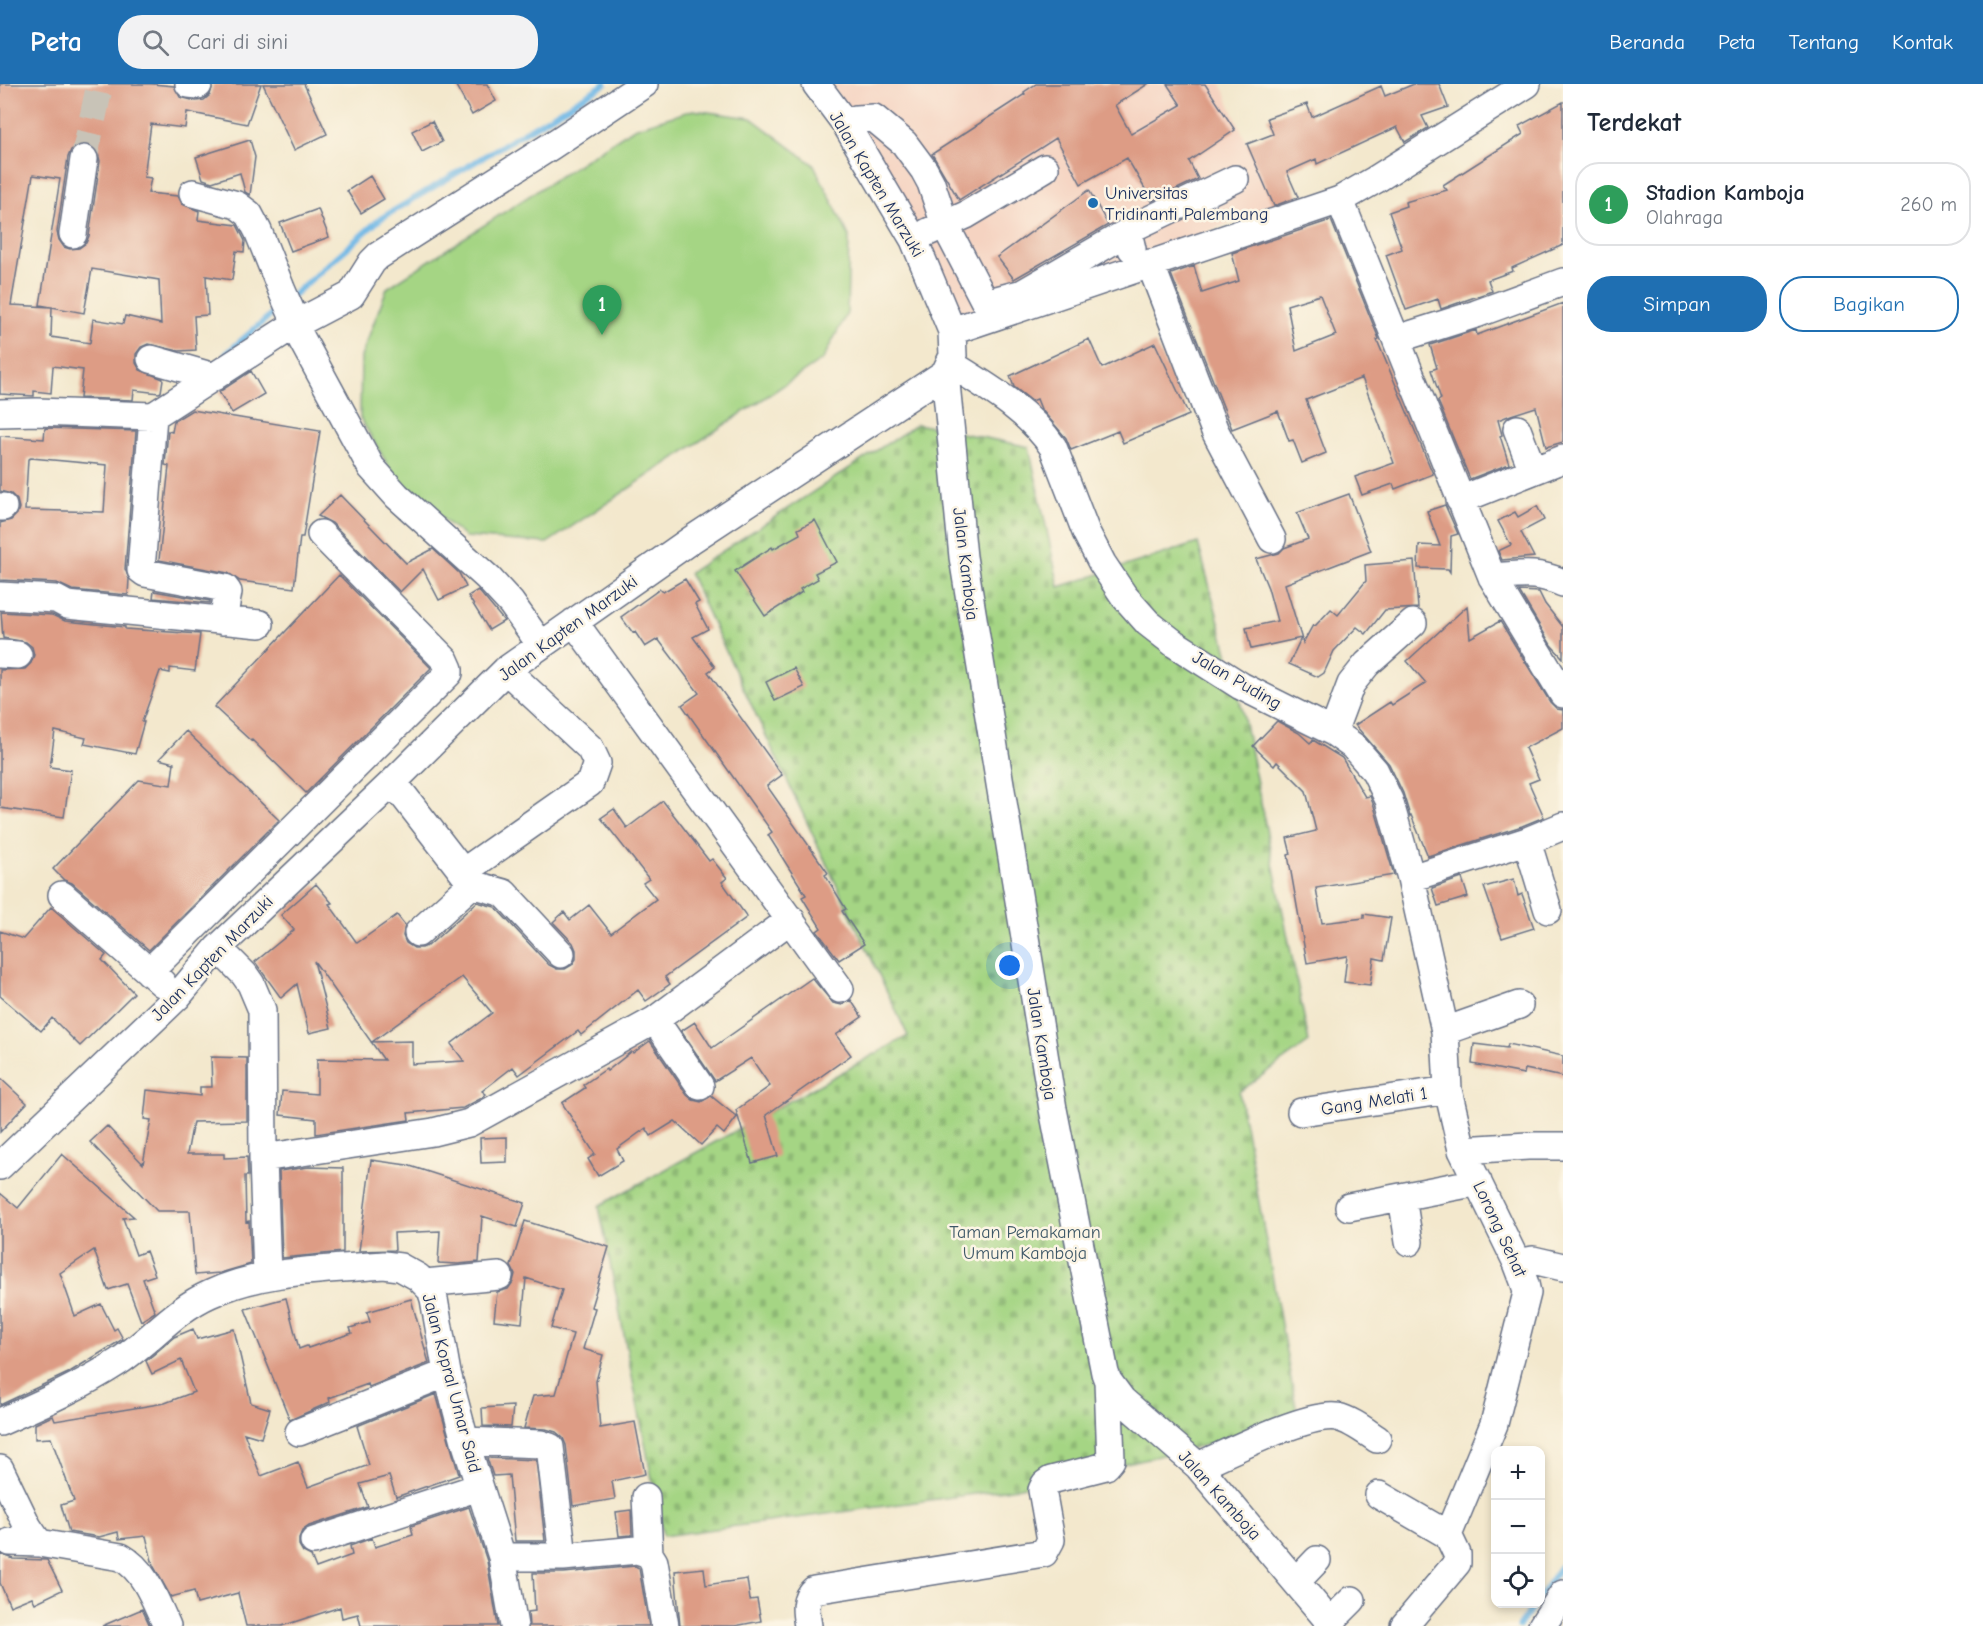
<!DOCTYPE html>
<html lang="id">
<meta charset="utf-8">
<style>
:root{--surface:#fff;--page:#f2f2f3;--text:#1f2937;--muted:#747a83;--line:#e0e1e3;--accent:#1f6fb2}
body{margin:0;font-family:"Comic Neue",sans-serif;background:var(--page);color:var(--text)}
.controls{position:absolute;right:18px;bottom:18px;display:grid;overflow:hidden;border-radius:12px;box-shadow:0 3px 9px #0003}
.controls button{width:54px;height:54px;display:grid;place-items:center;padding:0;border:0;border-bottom:2px solid var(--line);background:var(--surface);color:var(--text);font:30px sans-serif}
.you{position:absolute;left:1010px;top:882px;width:21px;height:21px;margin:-15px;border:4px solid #fff;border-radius:50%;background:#1a73e8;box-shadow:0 0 0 9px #1a73e833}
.badge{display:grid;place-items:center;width:39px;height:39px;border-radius:50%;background:var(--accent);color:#fff;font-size:20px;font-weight:700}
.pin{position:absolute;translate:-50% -50px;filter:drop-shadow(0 2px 3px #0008)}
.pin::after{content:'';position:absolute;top:32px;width:21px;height:18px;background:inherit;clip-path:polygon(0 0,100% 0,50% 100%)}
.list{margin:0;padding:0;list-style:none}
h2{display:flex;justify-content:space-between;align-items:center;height:78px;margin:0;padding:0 24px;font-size:26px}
h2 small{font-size:20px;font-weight:400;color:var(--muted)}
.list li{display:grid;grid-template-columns:39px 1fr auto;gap:18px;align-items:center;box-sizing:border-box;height:84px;margin:0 12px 12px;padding:0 12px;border:2px solid var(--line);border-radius:24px}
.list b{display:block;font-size:22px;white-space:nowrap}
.list p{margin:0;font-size:20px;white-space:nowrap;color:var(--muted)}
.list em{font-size:20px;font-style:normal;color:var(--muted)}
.actions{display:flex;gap:12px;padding:18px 24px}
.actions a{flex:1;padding:14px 0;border:2px solid var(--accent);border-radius:24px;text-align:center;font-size:21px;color:var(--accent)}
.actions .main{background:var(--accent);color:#fff}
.icon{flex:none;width:33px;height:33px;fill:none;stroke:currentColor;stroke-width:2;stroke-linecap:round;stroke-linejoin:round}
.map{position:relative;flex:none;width:1563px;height:1542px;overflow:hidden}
header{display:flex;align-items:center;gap:36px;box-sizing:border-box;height:84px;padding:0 30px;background:var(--accent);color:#fff}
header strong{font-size:28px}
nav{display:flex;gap:33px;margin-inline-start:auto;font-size:21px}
.search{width:420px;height:54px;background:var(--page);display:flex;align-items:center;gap:15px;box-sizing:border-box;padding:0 21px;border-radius:24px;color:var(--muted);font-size:22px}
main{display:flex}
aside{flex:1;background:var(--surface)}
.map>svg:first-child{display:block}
</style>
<header>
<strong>Peta</strong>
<div class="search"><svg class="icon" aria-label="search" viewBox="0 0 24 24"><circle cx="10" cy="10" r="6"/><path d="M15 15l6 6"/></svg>Cari di sini</div>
<nav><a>Beranda</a><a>Peta</a><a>Tentang</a><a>Kontak</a></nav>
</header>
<main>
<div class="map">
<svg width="1563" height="1542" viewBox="0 0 1563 1542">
<defs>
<pattern id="cemetery-stones" width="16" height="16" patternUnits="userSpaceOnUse" patternTransform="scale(1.5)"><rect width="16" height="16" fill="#a5d584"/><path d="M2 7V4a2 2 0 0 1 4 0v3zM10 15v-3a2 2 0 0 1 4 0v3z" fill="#8db774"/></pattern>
</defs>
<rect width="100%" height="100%" fill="#fcf5e5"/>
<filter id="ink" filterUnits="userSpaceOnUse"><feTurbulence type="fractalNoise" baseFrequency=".0167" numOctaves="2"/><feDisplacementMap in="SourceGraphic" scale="12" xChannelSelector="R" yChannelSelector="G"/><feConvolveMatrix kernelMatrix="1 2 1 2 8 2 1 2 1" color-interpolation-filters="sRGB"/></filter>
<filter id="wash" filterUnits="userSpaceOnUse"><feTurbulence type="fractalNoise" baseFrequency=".008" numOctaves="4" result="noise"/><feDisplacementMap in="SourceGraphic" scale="24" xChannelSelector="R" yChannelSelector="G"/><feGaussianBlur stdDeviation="1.35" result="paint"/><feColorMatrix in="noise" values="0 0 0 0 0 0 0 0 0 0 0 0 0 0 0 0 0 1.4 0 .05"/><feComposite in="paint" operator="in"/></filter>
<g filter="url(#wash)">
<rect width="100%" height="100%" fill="#f3e8cd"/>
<path fill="#f5d3c1" d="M832,0H1221L1247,60L1271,50L1298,114L962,238Z"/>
<path fill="url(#cemetery-stones)" stroke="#608271" stroke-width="1.5" d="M917,340L1029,363L1059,503L1198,459L1242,625L1309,958L1239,1008L1299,1340L1011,1405L663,1452L599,1122L908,952L689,489Z"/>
<path fill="#a5d584" stroke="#608271" stroke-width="1.5" d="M693,26L751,34L814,81L849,152L847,229L823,275L547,459L465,453L399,400L360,334L361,273L387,204L634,44Z"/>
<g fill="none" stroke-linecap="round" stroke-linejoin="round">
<path stroke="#6eb7e6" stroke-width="6" d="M291,213L380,135L605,0
M226,270L281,222
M1540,1512L1563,1479
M1519,1542L1535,1520"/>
</g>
<g id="blocks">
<path fill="#dd9c85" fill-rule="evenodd" d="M0,0H152L174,2L180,13L196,17L204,16L210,11L213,0H261L247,40L187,28L185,44L151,40L144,93L151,94L148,109L178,112L182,120L199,127L198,136L237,141L245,157L244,168L236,167L232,196L206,192L208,231L194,232L196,266L179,267L148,260L141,263L136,270V279L140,286L163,295L161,308L159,309L134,306L133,316L80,314L83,286L53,282L51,309L34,307V312L0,310ZM87,60L93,62L98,69L100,77L89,152L86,159L79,164L70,165L64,163L59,156L57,148L68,73L71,66L78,61ZM33,91L60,95L40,221L84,229L92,185L159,196L161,240L125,232L123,240L93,235L90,259L51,253L52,223L11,221Z
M263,0H304L327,50L294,66Z
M455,0H487L496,17L472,31Z
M1036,0H1148L1115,21L1131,50L1181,21L1167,0H1205L1235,46L1189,77L1198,95L1152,117L1127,74L1081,100L1056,54L959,116L932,70L1025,10L1024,8Z
M1414,0H1439L1448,23L1422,32L1428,44L1405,58L1397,43L1317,80L1316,75L1287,88L1298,113L1274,122L1247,60L1273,50L1267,34L1307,20L1312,33L1381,2L1385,12Z
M1563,18V161L1512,184L1513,187L1488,196L1492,207L1441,225L1438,215L1406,226L1386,171L1402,165L1389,128L1406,122L1405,118L1447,106L1443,101L1523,50L1519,42Z
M432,37L442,58L422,68L412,47Z
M250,56L255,73L250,111L245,108L240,89L212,98L203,95L196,73Z
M370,92L384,115L361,129L347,107Z
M1089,106L1108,141L1014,195L997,173Z
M318,125L329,153L291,167L280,139Z
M1331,136L1379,255L1377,256L1433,390L1395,405L1393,400L1362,411L1355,393L1394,379L1362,294L1306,316L1326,369L1302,379L1293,356L1289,357L1278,327L1232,345L1171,190L1194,182L1202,209L1239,197L1232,169ZM1320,211L1336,251L1296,267L1287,221Z
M1563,219V358L1546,363L1536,323L1511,331L1498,336L1502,351L1500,352L1509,380L1470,395L1438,317L1441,315L1431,286L1437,284L1430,261L1476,246L1477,251Z
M1089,255L1102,284L1155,259L1189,331L1123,359L1118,347L1071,366L1066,354L1041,325L1037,315L1032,317L1014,303L1010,292Z
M251,287L264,310L232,329L219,308Z
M192,326L320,347L303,453H300L294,504L240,497L228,489L159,476L169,382L165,381L168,347L172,348L174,337Z
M45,344L136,347L125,485L129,495L128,511L72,506L57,499L0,496V439L11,436L17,430L19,424L17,416L11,410L0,407V352L44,355ZM31,374L107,381L104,428L25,426L28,375Z
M1349,410L1371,467L1285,500L1303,559L1313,541L1315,542L1331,525L1338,531L1366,497L1365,481L1414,477L1418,524L1385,526L1366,550L1357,543L1334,567L1324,589L1318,593L1289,580L1301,554L1251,565L1246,544L1277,537L1268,504L1256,475L1279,469L1284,464L1308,455L1297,429Z
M340,411L406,479L433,465L459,489L466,503L439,516L423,485L400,508L332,439L318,432Z
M1445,421L1458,450L1451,452L1450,488L1448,485L1418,484L1419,461L1440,462L1427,427Z
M1537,422L1544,436L1521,448L1534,473L1502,476L1498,467L1511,461L1498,437L1515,428L1518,433Z
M815,436L837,478L815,489L818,495L800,505L802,508L765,532L735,487L772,463L773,465L800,450L798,445Z
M339,491L431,584L306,709L252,656L251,657L214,623Z
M685,495L699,518L695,520L708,545L693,553L715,583L708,588L782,691L767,702L828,789L825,791L846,825L842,827L864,860L839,876L817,847L821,844L802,813L806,811L768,751L772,748L682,621L699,609L658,555L645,563L635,548L633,549L621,533L660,505L663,508Z
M478,506L504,537L489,546L468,512Z
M154,507L210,517V519L153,514Z
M1519,507L1539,508L1545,520L1563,543V574L1551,561Z
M1467,522L1470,554L1500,537L1550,618L1557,625L1563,626V644L1525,664L1539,695L1529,699L1544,733L1522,742L1428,772L1411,731L1410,732L1403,709L1389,680L1355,641L1390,618L1392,621L1426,599L1407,577Z
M1,528L52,531L65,537L125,543V545L200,550L195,587L170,584V589L160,587L142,638H144L135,670L84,660L86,654L55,647L50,683L71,686L64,733L0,724V586L25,585L31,579L34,571L32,563L26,558L3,554Z
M794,584L804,603L775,617L766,598Z
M1277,637L1299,649L1310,659L1313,656L1342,674L1365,713L1370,712L1374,722L1394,791L1316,804L1322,839L1364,834V830L1391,834L1384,876L1374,874L1370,901L1344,898L1347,872L1307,879L1288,771L1291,770L1287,754L1316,747L1306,707L1277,678L1274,682L1253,662Z
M186,647L279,736L149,866L72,799L64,796L53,785L139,696L171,701L174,679L159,675Z
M663,717L709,777L712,775L727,794L722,798L747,833L665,893L670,900L646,917L638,906L581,951L578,947L519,991L513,983L482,1007L486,1010L482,1014L463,1024L408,1029L409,1036L316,1050V1035L280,1031L282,1007L317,1010V975L384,976L314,877L331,944L309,949L297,900L281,914L255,878L294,846L281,831L316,800L332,819L329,820L357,859L397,831L405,841L403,852L406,859L414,864H422L429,861L477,818L495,823L549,881L557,885H565L572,881L576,875V866L573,859L553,838L564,828L570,836L589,821L611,849L656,815L643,799L649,795L601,734L614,725L627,744ZM462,893L492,929L451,960L464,977L412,980V957L372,958Z
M1462,794L1468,813L1438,822L1432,804Z
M1514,795L1518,812L1522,810L1534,844L1502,854L1484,803Z
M51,823L106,871L102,876L134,909L80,962L52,934L41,947L0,912V847L23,855Z
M812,894L833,919L842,921L851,916L862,933L836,951L851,971L766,1031L778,1072L752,1079L736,1026L770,1002L751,974L715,997L681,947L695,938L712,964Z
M650,957L687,1011L693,1016L701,1018L711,1012L737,1033L724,1050L717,1044L701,1061L675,1037L651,1052L646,1044L617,1065L623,1077L598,1092L588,1075L595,1070L562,1019L585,1004L583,1001L606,985L607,987L631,968L633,969Z
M1474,960L1507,964L1508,960L1563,972V993L1525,985L1524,990L1472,980Z
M211,973L247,974V1037L193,1038L187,1070H224V1074L247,1073L248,1092H245L246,1138L249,1137L251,1180L220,1189L195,1191L190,1127H157L90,1058L107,1042L143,1080L151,1036L144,1035L147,1006L200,1012V1003H212Z
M0,994L27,1019L0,1048Z
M507,1053V1078L481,1079L480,1054Z
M62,1070L134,1133L123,1134L136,1171L146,1167L155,1191L143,1195L155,1228L141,1237L127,1200L108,1206L94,1166L60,1189L75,1232L101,1220L114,1246L117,1244L123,1255L68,1289L0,1321V1109L18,1124Z
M371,1076L407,1081L525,1119L517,1143L482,1132L479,1178L458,1180L438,1179L440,1147L394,1149L395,1166L359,1167Z
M309,1083L343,1084V1168L282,1174L279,1087Z
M525,1137L609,1163L591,1223L595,1224L583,1265L603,1271L596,1297L600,1344L635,1338L645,1390L612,1397L615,1415L573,1422L566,1361L563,1354L556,1348L546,1345L524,1344L533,1312L556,1310L573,1250L551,1244L562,1206L526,1194L522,1239L494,1236L497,1208L508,1205L513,1198L515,1190L511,1182Z
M286,1214L299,1265L307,1262L308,1264L352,1249L350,1244L370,1238L367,1228L411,1215L429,1279L369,1303L368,1300L329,1314L330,1318L290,1336L245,1225Z
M193,1245L197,1255L234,1245L251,1319L270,1325L261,1354L244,1349L261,1392L298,1378L308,1403L369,1381L357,1342L436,1310L459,1391L396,1413L389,1392L360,1400L368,1423L309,1442L302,1447L299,1454V1461L303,1468L311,1472L316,1484L352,1471L350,1462L372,1454L375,1463L413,1451L411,1442L469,1423L487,1477L498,1542H361L358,1530L342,1534L340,1523L282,1542H246L238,1509L197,1520L194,1507L171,1513L153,1481L146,1452L119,1455L118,1448L99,1453L69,1448L61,1421L74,1417L51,1354L35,1355V1340L50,1333L53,1332L55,1337L165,1319L194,1308L181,1276L152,1290L146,1277L174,1253Z
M513,1322L511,1343L483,1342L482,1324Z
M487,1374L536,1376L545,1457H515L509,1391L493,1392Z
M631,1426L632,1451L619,1452L616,1428Z
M0,1470L14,1475L47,1476L62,1506L35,1519L32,1513L10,1522L0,1499Z
M635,1482L639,1484L649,1542H529L528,1528L535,1527L533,1489H564Z
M704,1484L706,1501L747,1495L750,1516L757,1515L761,1537L735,1542H680L675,1487Z
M142,1525L150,1542H102Z"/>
</g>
</g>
<g filter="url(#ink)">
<use href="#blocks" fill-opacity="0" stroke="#677085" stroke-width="1.5"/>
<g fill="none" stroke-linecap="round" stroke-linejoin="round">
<path stroke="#c8c3b7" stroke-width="27" stroke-dasharray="27 14" stroke-linecap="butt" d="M84,75L100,0"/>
<defs>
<path id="minor" d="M189,0L198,1
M845,39L856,35L874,34L904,59L924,86L931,99L945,141L984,216L989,218L1023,209L1128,148
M193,109L237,121L249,130L258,147L282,207L293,232L294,241L371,383L397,412L488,494L511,519L541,561
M1340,116L1492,493L1563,610
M928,148L966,131L1045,84
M73,150L84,75
M1132,165L1128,148L1134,143L1235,95
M1150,179L1215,347L1272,455
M952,247L1340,116L1375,96L1527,0
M1397,255L1476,230L1563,198
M151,275L214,293
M951,280C988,303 1029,327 1053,363L1086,448L1102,479L1124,512L1148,539L1175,560L1241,602L1333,648L1353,662L1375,687L1389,716L1411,794L1445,947L1448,1006L1462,1066L1517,1179L1525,1200L1527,1209L1494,1340L1448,1451L1457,1470V1479L1404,1542
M945,289L963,473L1053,1025L1105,1289L1108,1297L1122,1316L1198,1382L1333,1542
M0,329L37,328L153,332L294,241L351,211L372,178L378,172L551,62L644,0
M153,332L141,486L145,489L225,504L228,508L223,537
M1517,345L1533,387
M1460,416L1563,375
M0,423H3
M1492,493C1522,491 1535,487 1563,499
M0,512L56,515L67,521L260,540
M574,538L840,905
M0,570L18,571
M1333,648L1351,600L1367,580L1413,539
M393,698L472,800L504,809L561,870
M1527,757L1548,826
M463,788L590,699L597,679L590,664L506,586
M1411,794L1527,757L1563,742
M62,811L162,899
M418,849L472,800
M218,864L244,890L251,900L262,926L263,1074L267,1192
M149,888L449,589V585L445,576L321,450
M655,936L700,1002
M1445,947L1519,921
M1301,1028L1448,1006
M1462,1066L1528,1062H1563
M263,1074L433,1048L469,1039L655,936L791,835
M0,1082L177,913L218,864L393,698L506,586L691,456L945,289L953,272L952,247L914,156L845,39L816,0
M1402,1113L1409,1158
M1349,1123L1478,1098
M1517,1179L1533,1176L1563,1183
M425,1199L499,1192
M0,1338C41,1320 81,1302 118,1278C150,1257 174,1226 210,1210C264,1185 326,1186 384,1181L400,1183L418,1193L431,1206L434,1215L447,1289L465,1357L502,1473L514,1542
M299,1348L447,1289
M465,1357L541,1360L550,1363L563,1473
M1198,1382C1227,1369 1308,1328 1337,1333C1351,1336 1365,1347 1377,1355
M0,1385L28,1443L39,1459L121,1473C146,1487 155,1517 167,1542
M1379,1411L1448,1451
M646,1413L649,1470
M314,1457L479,1403
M10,1458L39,1459
M502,1473H563L637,1466L649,1470L654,1478L665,1542
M1296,1498L1317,1476
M1330,1538L1352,1516
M808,1542C806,1529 803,1515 814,1506L1044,1469L1051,1456L1042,1406L1045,1400L1051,1396L1106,1382L1111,1376L1108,1297
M1542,1542L1563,1510"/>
</defs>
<use href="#minor" stroke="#677085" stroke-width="30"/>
<use href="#minor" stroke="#fff" stroke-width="27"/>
</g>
</g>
<circle fill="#1f6fb2" stroke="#fcf5e5" stroke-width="2" cx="1093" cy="119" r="6"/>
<g text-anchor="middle" stroke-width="5" stroke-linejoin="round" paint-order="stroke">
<g font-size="18" fill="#1b2f5e" stroke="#fcf5e5">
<text transform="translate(877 100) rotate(59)" y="6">Jalan Kapten Marzuki</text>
<text transform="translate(966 480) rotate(83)" y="6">Jalan Kamboja</text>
<text transform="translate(568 544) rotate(-36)" y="6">Jalan Kapten Marzuki</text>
<text transform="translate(1237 596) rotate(30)" y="6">Jalan Puding</text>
<text transform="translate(212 874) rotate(-46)" y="6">Jalan Kapten Marzuki</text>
<text transform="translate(1042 960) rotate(81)" y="6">Jalan Kamboja</text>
<text transform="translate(1374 1017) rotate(-9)" y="6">Gang Melati 1</text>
<text transform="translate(1500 1145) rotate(65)" y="6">Lorong Sehat</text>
<text transform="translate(452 1299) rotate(75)" y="6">Jalan Kopral Umar Said</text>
<text transform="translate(1220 1411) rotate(48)" y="6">Jalan Kamboja</text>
</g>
<g font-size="18" fill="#1b2f5e" stroke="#fcf5e5" text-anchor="start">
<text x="1105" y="115">Universitas<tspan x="1105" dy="21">Tridinanti Palembang</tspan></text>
</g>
<g font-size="18" fill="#3e5868" stroke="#fcf5e5">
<text x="1025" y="1154">Taman Pemakaman<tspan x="1025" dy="21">Umum Kamboja</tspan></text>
</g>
</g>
</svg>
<div class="controls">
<button>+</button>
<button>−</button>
<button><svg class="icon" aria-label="locate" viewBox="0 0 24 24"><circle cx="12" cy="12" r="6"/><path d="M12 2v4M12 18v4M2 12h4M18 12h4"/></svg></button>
</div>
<div class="you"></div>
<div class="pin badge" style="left:602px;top:251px;background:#2e9e5b">1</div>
</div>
<aside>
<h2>Terdekat<small></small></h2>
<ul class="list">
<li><span class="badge" style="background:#2e9e5b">1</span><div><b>Stadion Kamboja</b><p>Olahraga</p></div><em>260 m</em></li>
</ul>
<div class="actions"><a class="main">Simpan</a><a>Bagikan</a></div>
</aside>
</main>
